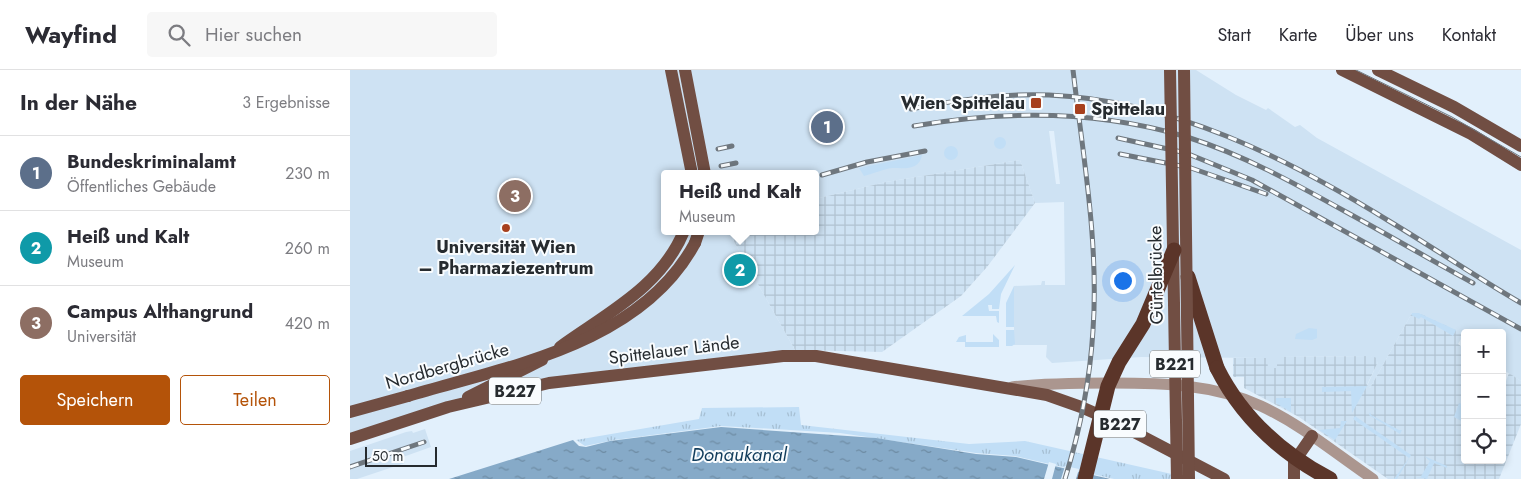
<!DOCTYPE html>
<html lang="de">
<meta charset="utf-8">
<style>
:root{--surface:#fff;--page:#f7f7f7;--text:#2b2b33;--muted:#7c7c81;--line:#e1e1e2;--accent:#b45309}
body{margin:0;font-family:Jost,sans-serif;background:var(--page);color:var(--text)}
.controls{position:absolute;right:15px;bottom:15px;display:grid;overflow:hidden;border-radius:5px;box-shadow:0 2px 8px #0003}
.controls button{width:45px;height:45px;display:grid;place-items:center;padding:0;border:0;border-bottom:1px solid var(--line);background:var(--surface);color:var(--text);font:25px sans-serif}
.scale{position:absolute;left:15px;bottom:12px;width:72px;box-sizing:border-box;padding-left:5px;border:2px solid #262b2f;border-top:0;font-size:14px;line-height:18px;white-space:nowrap;color:#262b2f;-webkit-text-stroke:4px #f9fcfe;paint-order:stroke}
.you{position:absolute;left:772px;top:210px;width:18px;height:18px;margin:-12px;border:4px solid #fff;border-radius:50%;background:#1a73e8;box-shadow:0 0 0 8px #1a73e833}
.badge{display:grid;place-items:center;width:32px;height:32px;border-radius:50%;background:var(--accent);color:#fff;font-size:16px;font-weight:700}
.pin{position:absolute;translate:-50% -50%;border:2px solid #fff;box-shadow:0 1px 5px #0006}
.popup{position:absolute;left:311px;top:100px;width:158px;height:65px;box-sizing:border-box;display:grid;place-content:center;border-radius:5px;background:var(--surface);filter:drop-shadow(0 1px 4px #0005);font-size:16px;white-space:nowrap;color:var(--muted)}
.popup b{font-size:19px;color:var(--text)}
.popup::after{content:'';position:absolute;left:50%;top:100%;margin-left:-10px;border:10px solid transparent;border-top-color:var(--surface)}
.list{margin:0;padding:0;list-style:none}
h2{display:flex;justify-content:space-between;align-items:center;height:65px;margin:0;padding:0 20px;font-size:21px}
h2 small{font-size:16px;font-weight:400;color:var(--muted)}
.list li{display:grid;grid-template-columns:32px 1fr auto;gap:15px;align-items:center;box-sizing:border-box;height:75px;padding:0 20px;border-top:1px solid var(--line)}
.list b{display:block;font-size:19px;white-space:nowrap}
.list p{margin:0;font-size:16px;white-space:nowrap;color:var(--muted)}
.list em{font-size:16px;font-style:normal;color:var(--muted)}
.actions{display:flex;gap:10px;padding:15px 20px}
.actions a{flex:1;padding:11px 0;border:1px solid var(--accent);border-radius:5px;text-align:center;font-size:18px;color:var(--accent)}
.actions .main{background:var(--accent);color:#fff}
.icon{flex:none;width:28px;height:28px;fill:none;stroke:currentColor;stroke-width:2;stroke-linecap:round;stroke-linejoin:round}
.map{position:relative;flex:none;width:1171px;height:409px;overflow:hidden}
header{display:flex;align-items:center;gap:30px;box-sizing:border-box;height:70px;padding:0 25px;background:var(--surface);border-bottom:1px solid var(--line)}
header strong{font-size:24px}
nav{display:flex;gap:28px;margin-inline-start:auto;font-size:18px}
.search{width:350px;height:45px;background:var(--page);display:flex;align-items:center;gap:12px;box-sizing:border-box;padding:0 18px;border-radius:5px;color:var(--muted);font-size:19px}
main{display:flex}
aside{flex:1;background:var(--surface)}
.map>svg:first-child{display:block}
</style>
<header>
<strong>Wayfind</strong>
<div class="search"><svg class="icon" aria-label="search" viewBox="0 0 24 24"><circle cx="10" cy="10" r="6"/><path d="M15 15l6 6"/></svg>Hier suchen</div>
<nav><a>Start</a><a>Karte</a><a>Über uns</a><a>Kontakt</a></nav>
</header>
<main>
<aside>
<h2>In der Nähe<small>3 Ergebnisse</small></h2>
<ul class="list">
<li><span class="badge" style="background:#5c6f8a">1</span><div><b>Bundeskriminalamt</b><p>Öffentliches Gebäude</p></div><em>230 m</em></li>
<li><span class="badge" style="background:#0f9aa8">2</span><div><b>Heiß und Kalt</b><p>Museum</p></div><em>260 m</em></li>
<li><span class="badge" style="background:#8d6e63">3</span><div><b>Campus Althangrund</b><p>Universität</p></div><em>420 m</em></li>
</ul>
<div class="actions"><a class="main">Speichern</a><a>Teilen</a></div>
</aside>
<div class="map">
<svg width="1171" height="409" viewBox="0 0 1171 409">
<defs>
<pattern id="industrial-grid" width="8" height="8" patternUnits="userSpaceOnUse" patternTransform="scale(1.25)"><rect width="8" height="8" fill="#cee2f3"/><path d="M0 4h8M4 0v8" fill="none" stroke="#b1c2d1"/></pattern>
<pattern id="park-tufts" width="24" height="20" patternUnits="userSpaceOnUse" patternTransform="scale(1.25)"><rect width="24" height="20" fill="#c1def6"/><path d="M3 7l-1-3M5 7V3M7 7l1-3M15 17l-1-3M17 17v-4M19 17l1-3" fill="none" stroke="#a6bfd3"/></pattern>
<pattern id="water-ripples" width="26" height="14" patternUnits="userSpaceOnUse" patternTransform="scale(1.25)"><rect width="26" height="14" fill="#86aac8"/><path d="M2 4q2-2 4 0t4 0M15 11q2-2 4 0t4 0" fill="none" stroke="#6d8ba3"/></pattern>
</defs>
<rect width="100%" height="100%" fill="#e2f0fc"/>
<path fill="#cee2f3" fill-rule="evenodd" d="M0,0H846L886,25L916,40L918,38L945,57L950,55L967,68L1171,180V311L1152,299V263H1115V265L1069,243H1062L1020,318L1017,316L1028,292L1021,286L928,287L927,298H917V288L791,287L702,293L696,287L697,275H664V216L691,215L692,211H695V215H715L714,132L685,133L670,90L536,112L465,129V104H315V161H392L382,168L445,280L160,318L0,370ZM699,61H704L710,114H706Z
M75,359L81,377L53,387L55,393L7,409H0V381L56,362L62,361L63,363Z"/>
<path fill="url(#industrial-grid)" d="M670,90L685,133L637,197L611,226L532,282L445,280L382,168L392,161H465V129L536,112Z
M1062,243H1069L1114,264L1108,274L1115,279V390H1152V310L1156,311L1159,303L1171,311V354L1149,409H1038L949,347L894,318V307H883V288H917L918,298H927V287L1021,286L1027,288L1028,292L1017,315L1020,318Z"/>
<path fill="#c1def6" d="M644 73a6 6 0 1 1 12 0a6 6 0 1 1-12 0Z
M594 83a7 7 0 1 1 14 0a7 7 0 1 1-14 0Z
M572,85C569,101 554,98 542,98C533,99 523,104 514,106L509,98Z
M665,195L651,224L649,239H642V235H638L639,241H649V253L647,252L646,246H612L639,224Z
M664,216V257H656V233Z
M1062,243H1069L1106,260L1103,266L1071,247L1069,249L1061,245Z
M959,258L967,259V268L962,270L945,269L946,264Z
M656,260H664L665,274L662,276H656Z
M643,264L649,270V277H615V272H606L609,267L616,265V272H643Z
M1017,316L1002,343L1001,321L972,322V317Z
M926,328H941V342L926,333Z
M1109,333L1115,335V353L1104,347Z
M1020,342L1021,345L1049,360H1052L1050,364L1019,345Z
M1005,346L1061,385L1047,409H1044L1059,388L1003,349Z
M991,351H997L985,370L969,360L990,358Z
M1074,386L1097,396V398L1084,393L1077,409L1063,406L1070,408L1080,391Z"/>
<path fill="url(#park-tufts)" d="M449,337L451,355L619,374L675,371L844,409H764L665,386L626,383L490,363L406,358L371,356L264,370L235,376L226,370L349,349L352,338Z"/>
<path fill="url(#water-ripples)" d="M371,357L526,368L626,384L666,387L760,409H99L223,370L229,376L236,377L260,371Z"/>
<path fill="#e2f0fc" d="M699,392L706,394L702,409H694Z
M715,396L729,399L726,409H711Z"/>
<g fill="none" stroke-linecap="round" stroke-linejoin="round">
<path stroke="#ab968f" stroke-width="11" d="M662,317C695,313 728,313 761,313C812,313 864,314 911,336C952,355 986,384 1023,409"/>
<path stroke="#714e43" stroke-width="12" d="M321,0L342,104
M335,0L355,104
M992,0L1121,64L1171,95
M1028,0L1104,37L1171,76
M345,173L349,161
M210,277C257,243 311,217 334,161
M118,327L192,290
M0,342L58,326
M0,369L98,337L199,313L433,286H466L697,325L731,337L763,351L874,409
M944,409V392L962,366"/>
<path stroke="#5b3529" stroke-width="15" d="M838,207L867,298"/>
<path stroke="#6f777e" stroke-width="1" d="M1006,0L1102,47L1171,87"/>
<defs>
<path id="rail" d="M561,39C607,30 653,23 699,25C822,30 937,88 1039,151C1084,178 1126,207 1171,233
M564,56C656,40 747,40 837,67C894,85 946,114 998,143C1040,166 1081,190 1123,213
M768,68L836,83L902,110L1171,259
M368,79L382,76
M770,84L841,98L916,124
M371,96L386,93
M472,105L517,92L575,81
M0,397L74,372
M715,409C730,360 740,311 743,260C749,173 733,86 723,0"/>
</defs>
<use href="#rail" stroke="#6f777e" stroke-width="5"/>
<use href="#rail" stroke="#f9fcfe" stroke-width="3" stroke-dasharray="9" stroke-linecap="butt"/>
<path stroke="#714e43" stroke-width="12" d="M820,0L827,409
M834,0L839,409
M58,326C159,296 291,274 345,173"/>
<path stroke="#5b3529" stroke-width="15" d="M867,298C892,348 931,383 980,409
M735,409L758,316L769,292L793,254L824,180"/>
</g>
<g fill="#a7401e" stroke="#f9fcfe" stroke-width="2">
<rect x="680" y="27" width="12" height="12" rx="2.5"/>
<rect x="724" y="33" width="12" height="12" rx="2.5"/>
<circle cx="156" cy="158" r="5"/>
</g>
<g text-anchor="middle" stroke-width="4" stroke-linejoin="round" paint-order="stroke">
<g fill="#f9fcfe" stroke="#656a6d" stroke-width="1">
<rect x="800" y="280.5" width="50" height="27" rx="4"/>
<rect x="139" y="307.5" width="52" height="27" rx="4"/>
<rect x="744" y="340.5" width="52" height="27" rx="4"/>
</g>
<g font-size="16" font-weight="bold" fill="#262b2f">
<text x="825" y="300">B221</text>
<text x="165" y="327">B227</text>
<text x="770" y="360">B227</text>
</g>
<g font-size="18" font-weight="bold" fill="#262b2f" stroke="#f9fcfe" text-anchor="end">
<text x="675" y="39">Wien Spittelau</text>
<text x="741" y="45" text-anchor="start">Spittelau</text>
<text x="156" y="183" text-anchor="middle">Universität Wien<tspan x="156" dy="21">– Pharmaziezentrum</tspan></text>
</g>
<g font-size="18" fill="#262b2f" stroke="#f9fcfe">
<text transform="translate(806 205) rotate(-91)" y="6">Gürtelbrücke</text>
<text transform="translate(324 280) rotate(-7)" y="6">Spittelauer Lände</text>
<text transform="translate(97 296) rotate(-16)" y="6">Nordbergbrücke</text>
</g>
<g font-size="19" font-style="italic" fill="#113c5b" stroke="#f9fcfe">
<text x="389" y="391">Donaukanal</text>
</g>
</g>
</svg>
<div class="controls">
<button>+</button>
<button>−</button>
<button><svg class="icon" aria-label="locate" viewBox="0 0 24 24"><circle cx="12" cy="12" r="6"/><path d="M12 2v4M12 18v4M2 12h4M18 12h4"/></svg></button>
</div>
<div class="scale">50 m</div>
<div class="you"></div>
<div class="pin badge" style="left:477px;top:57px;background:#5c6f8a">1</div>
<div class="pin badge" style="left:390px;top:200px;background:#0f9aa8">2</div>
<div class="popup"><b>Heiß und Kalt</b>Museum</div>
<div class="pin badge" style="left:165px;top:126px;background:#8d6e63">3</div>
</div>
</main>
